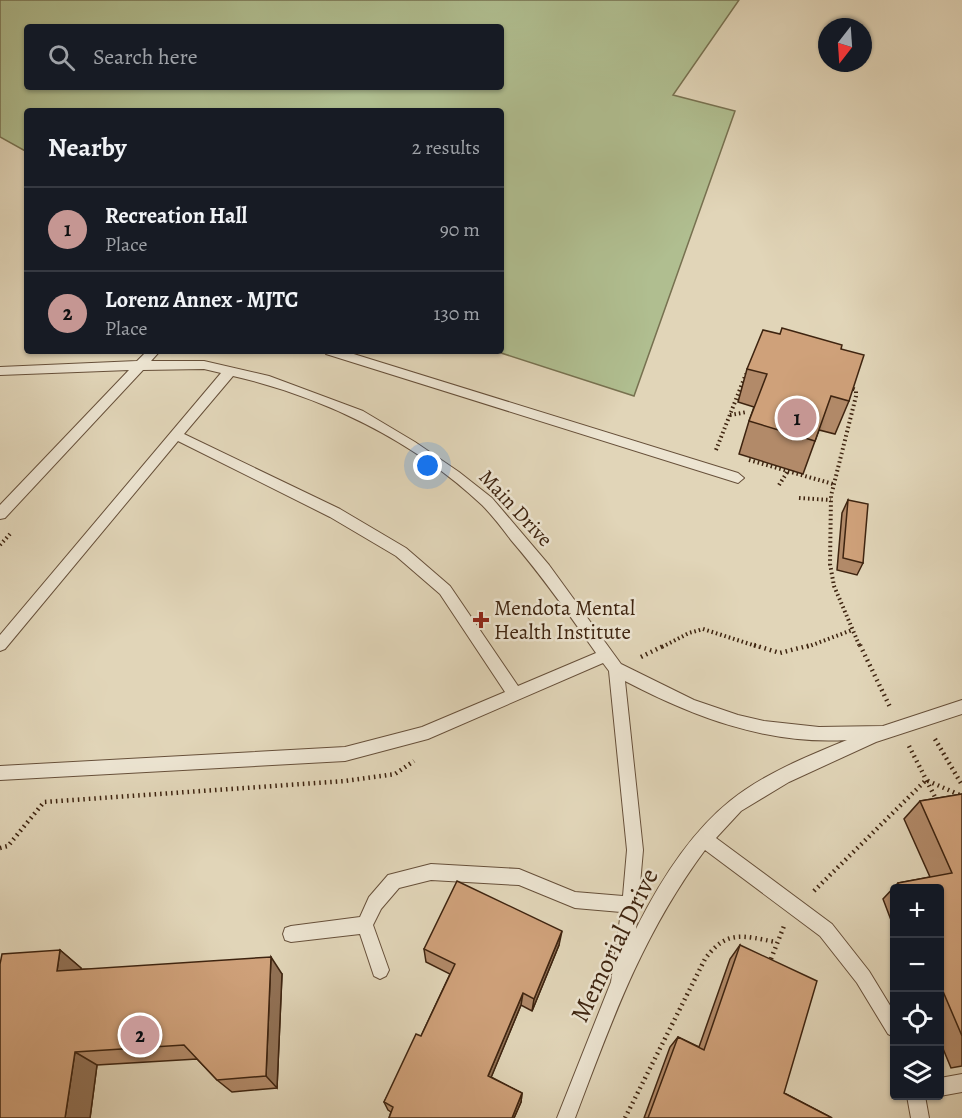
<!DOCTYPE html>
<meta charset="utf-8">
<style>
:root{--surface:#171b24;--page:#20242c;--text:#f1f3f6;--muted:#9ea1a6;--line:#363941;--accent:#c59692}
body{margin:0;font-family:Alegreya,serif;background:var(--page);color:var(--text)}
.controls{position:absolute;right:18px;bottom:18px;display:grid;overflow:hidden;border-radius:6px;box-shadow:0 2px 4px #0004}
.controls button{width:54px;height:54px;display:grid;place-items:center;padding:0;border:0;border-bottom:2px solid var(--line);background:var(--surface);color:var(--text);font:30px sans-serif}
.compass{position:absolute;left:818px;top:18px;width:54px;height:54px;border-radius:50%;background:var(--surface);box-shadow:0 2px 4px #0004;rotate:197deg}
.you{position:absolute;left:428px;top:466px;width:21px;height:21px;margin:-15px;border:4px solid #fff;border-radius:50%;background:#1a73e8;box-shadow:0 0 0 9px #1a73e833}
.badge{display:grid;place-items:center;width:39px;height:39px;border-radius:50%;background:var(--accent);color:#111;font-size:20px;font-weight:700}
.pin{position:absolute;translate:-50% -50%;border:3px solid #fff;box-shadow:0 2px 6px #0006}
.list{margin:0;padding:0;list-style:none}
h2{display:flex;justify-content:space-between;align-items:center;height:78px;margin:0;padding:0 24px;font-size:26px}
h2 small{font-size:20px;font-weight:400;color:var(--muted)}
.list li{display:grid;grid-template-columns:39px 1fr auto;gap:18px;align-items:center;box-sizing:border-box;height:84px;padding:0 24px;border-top:2px solid var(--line)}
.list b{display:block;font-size:22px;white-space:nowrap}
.list p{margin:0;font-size:20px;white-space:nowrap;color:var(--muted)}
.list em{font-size:20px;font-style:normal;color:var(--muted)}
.icon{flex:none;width:33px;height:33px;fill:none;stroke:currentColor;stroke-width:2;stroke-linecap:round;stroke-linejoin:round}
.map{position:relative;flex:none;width:962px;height:1118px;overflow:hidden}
.search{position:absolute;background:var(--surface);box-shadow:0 2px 4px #0004;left:24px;top:24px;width:480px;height:66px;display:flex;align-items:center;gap:15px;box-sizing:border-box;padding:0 21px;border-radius:6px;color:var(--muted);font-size:22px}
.panel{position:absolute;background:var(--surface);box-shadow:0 2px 4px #0004;left:24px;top:108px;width:480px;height:246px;border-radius:6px}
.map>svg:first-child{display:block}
</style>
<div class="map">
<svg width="962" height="1118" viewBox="0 0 962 1118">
<rect width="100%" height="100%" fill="#e1d5b8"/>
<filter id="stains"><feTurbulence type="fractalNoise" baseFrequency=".00333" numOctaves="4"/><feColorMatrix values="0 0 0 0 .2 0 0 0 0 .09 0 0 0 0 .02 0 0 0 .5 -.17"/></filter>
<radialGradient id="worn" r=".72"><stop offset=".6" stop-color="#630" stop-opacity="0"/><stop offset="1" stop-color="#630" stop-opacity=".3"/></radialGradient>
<path fill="#b0be90" stroke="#777150" stroke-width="1.5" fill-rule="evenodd" d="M0,0H739L673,95L735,111L634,396L495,351H501V111H27V152L0,137ZM27,27H501V87H27Z"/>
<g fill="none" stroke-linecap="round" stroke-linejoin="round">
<defs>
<path id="lane" d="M147,351H160L151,361H204L269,376L363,411L415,442L459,472L492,498L549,565L621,664L694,700L738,715L764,721L819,727L883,726L962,700V714L876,742L789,782L741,811L716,838L832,924L869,971L894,1012V1037L888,1034L857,983L820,936L705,850C642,935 612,1020 575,1118H557L611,982L621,912L575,908L519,885L431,880L399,888L381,909L373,925L389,970L386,976L380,979L374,976L360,934L291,942L285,940L283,934L285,928L291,926L360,917L369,897L388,875L431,864L519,869L575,892L623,896L627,850L609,671L603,663L428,739L345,761L0,780V766L345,747L422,727L505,692L440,594L396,556L330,517L178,441L5,649L0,651V635L221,373L204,369L143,370L5,518L0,519V505L129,370L0,375V367L137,361ZM233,376C323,397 413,440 482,505C492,515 502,528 511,540C542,576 569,614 596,653L518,686L450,586L406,548L340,509L184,434ZM625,681C694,717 767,745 847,740C808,756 763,774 730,801C689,834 659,883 636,929L643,850Z
M324,351H344L738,473L744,478L738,483L326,354Z
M962,1074V1092L940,1096H939L940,1078Z
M907,1096H925L929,1118H911Z"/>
</defs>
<use href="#lane" stroke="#67503a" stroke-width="2"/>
<path stroke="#3e2410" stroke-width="4" stroke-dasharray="1.5 3" stroke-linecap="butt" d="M849,387L856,390V396L831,496L830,564L834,586L860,647
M730,415L747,412
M716,450L746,374
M749,460L833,484
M779,485L788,471
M799,498L831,500
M0,545L10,534
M662,647L689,633L703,629L759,647
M807,647L852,630"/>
<path stroke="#3e2410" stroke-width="4.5" stroke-dasharray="1.5 4" stroke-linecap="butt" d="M754,645L780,653L811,645
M860,645L890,707
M641,657L665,645
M935,739L962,785
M909,746L937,801
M0,848L8,846L44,802L345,781L395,774L414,761
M814,891L926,780L962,796
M769,964L784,926
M625,1118L705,959C727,929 743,936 776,942"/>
<use href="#lane" fill="#ece4d1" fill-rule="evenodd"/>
</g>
<path fill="#b28a69" stroke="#3e2410" stroke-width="1.5" d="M780,334L841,349L849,401L835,434L819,430L803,474L739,454L749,421L754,407L738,402L747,369Z
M848,500L863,563L857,575L837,570L842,513Z
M962,794V1066L951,1068L939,1039V888H894V928L883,899L898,883L930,877L904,819L920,801Z
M559,945L532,1011L521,1005L491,1077L522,1093L521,1102L514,1118H389L391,1112L388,1110L384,1102L421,1036L450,974L426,962L424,949Z
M740,945L784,1093L832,1118H644L670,1047L678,1037L699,1047L730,959Z
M60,950L81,968V969L282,974L277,1088L232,1092L217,1080L197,1059L97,1065L90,1118H0Z"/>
<path fill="#917155" stroke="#3e2410" stroke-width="1.5" d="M562,931L559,945L532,1011L534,999Z
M60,950L81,968L79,988L57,971Z
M271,957L282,974L277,1088L266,1076Z
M523,993L521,1005L488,1085V1076Z
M75,1052L97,1065L90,1118H65Z
M522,1093L521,1102L514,1118H512Z"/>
<path fill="#cfa17a" stroke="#3e2410" stroke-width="1.5" d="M782,328L842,345L841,349L864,355L849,401L831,396L815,441L749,421L767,374L747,369L763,330L780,334Z
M848,500L868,504L863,563L843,558Z
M962,794V1036L939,982V888H900L898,883L952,873L920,801Z
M457,881L562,931L534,999L523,993L488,1076L522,1093L512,1118H389L393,1107L384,1102L416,1034L421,1036L455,964L424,949Z
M740,945L817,981L784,1093L832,1118H648L678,1037L704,1050Z
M60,950L57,971L271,957L266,1076L217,1080L184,1045L75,1052L65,1118H0V964L2,954Z"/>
<path fill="#8f2418" stroke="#ece4d1" stroke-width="2" d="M478 611h6v6h6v6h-6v6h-6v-6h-6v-6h6z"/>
<g text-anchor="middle" stroke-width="5" stroke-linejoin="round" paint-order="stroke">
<g font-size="21" fill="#3e2410" stroke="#ece4d1">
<text transform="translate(516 508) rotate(47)" y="7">Main Drive</text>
</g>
<g font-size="21" fill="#3e2410" stroke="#ece4d1" text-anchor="start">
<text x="494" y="615">Mendota Mental<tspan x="494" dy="24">Health Institute</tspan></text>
</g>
<g font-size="26" fill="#3e2410" stroke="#ece4d1">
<text transform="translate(614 945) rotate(-64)" y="9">Memorial Drive</text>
</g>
</g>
<rect width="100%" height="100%" filter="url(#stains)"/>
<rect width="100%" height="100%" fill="url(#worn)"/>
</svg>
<div class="controls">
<button>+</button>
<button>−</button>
<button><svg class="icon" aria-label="locate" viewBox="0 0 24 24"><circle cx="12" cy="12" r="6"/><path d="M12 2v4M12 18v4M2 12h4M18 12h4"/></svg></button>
<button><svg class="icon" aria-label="layers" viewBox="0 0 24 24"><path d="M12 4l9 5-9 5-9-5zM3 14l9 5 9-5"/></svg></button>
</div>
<svg class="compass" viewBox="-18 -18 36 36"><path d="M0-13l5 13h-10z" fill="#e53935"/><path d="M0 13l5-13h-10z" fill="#9ea1a6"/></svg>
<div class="you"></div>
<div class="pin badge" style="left:797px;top:418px">1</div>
<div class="pin badge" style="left:140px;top:1035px">2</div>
<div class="search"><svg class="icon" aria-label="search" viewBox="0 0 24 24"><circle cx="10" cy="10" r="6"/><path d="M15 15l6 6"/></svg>Search here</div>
<section class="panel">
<h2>Nearby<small>2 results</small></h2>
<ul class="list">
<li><span class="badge">1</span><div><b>Recreation Hall</b><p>Place</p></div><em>90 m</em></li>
<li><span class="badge">2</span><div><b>Lorenz Annex - MJTC</b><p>Place</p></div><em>130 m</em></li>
</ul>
</section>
</div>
